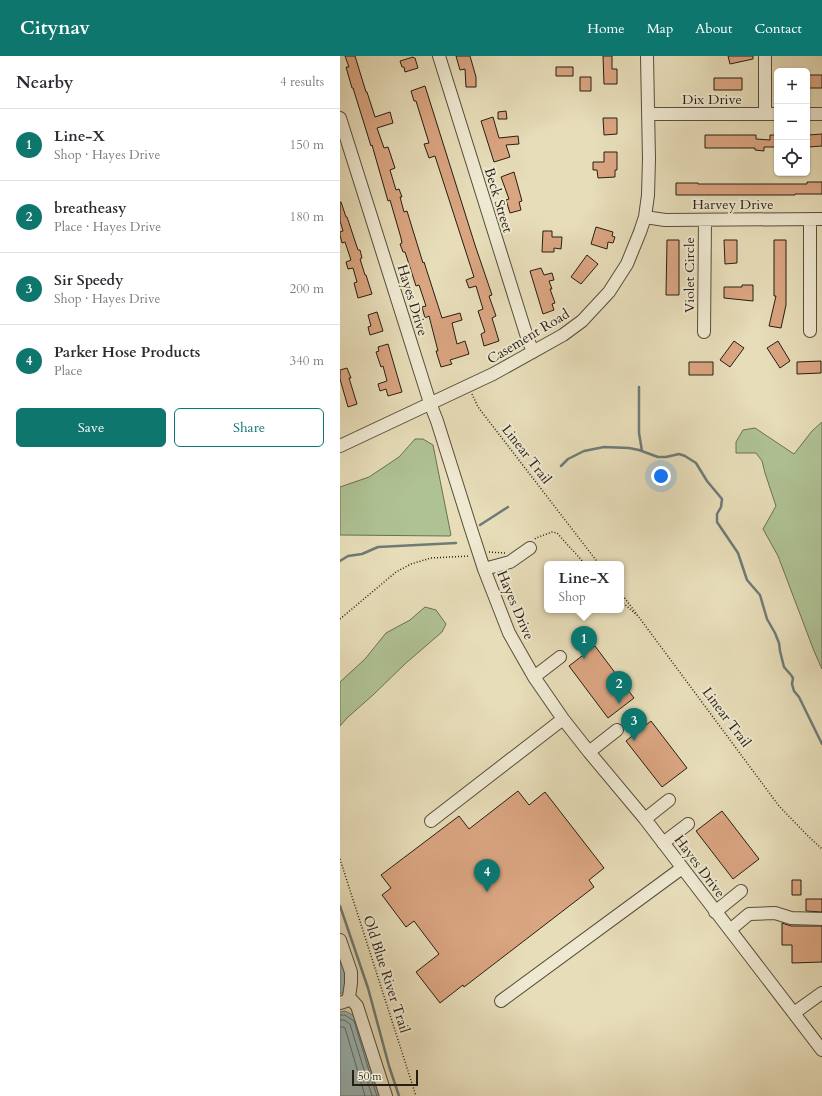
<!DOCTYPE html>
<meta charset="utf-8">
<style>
:root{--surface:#fff;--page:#f7f7f7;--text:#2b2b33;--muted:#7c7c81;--line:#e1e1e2;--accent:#0f766e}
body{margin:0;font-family:Cardo,serif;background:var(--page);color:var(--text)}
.controls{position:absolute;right:12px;top:12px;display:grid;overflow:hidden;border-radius:6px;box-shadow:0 1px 3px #0004}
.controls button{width:36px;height:36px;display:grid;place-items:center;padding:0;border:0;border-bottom:1px solid var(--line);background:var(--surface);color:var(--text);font:20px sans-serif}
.scale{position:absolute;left:12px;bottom:10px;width:66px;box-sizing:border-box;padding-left:4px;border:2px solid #271e13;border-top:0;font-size:11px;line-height:14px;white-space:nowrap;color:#271e13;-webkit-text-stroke:3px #efe9d2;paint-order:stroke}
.you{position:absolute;left:321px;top:420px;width:14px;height:14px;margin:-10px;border:3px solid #fff;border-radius:50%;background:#1a73e8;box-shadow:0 0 0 6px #1a73e833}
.badge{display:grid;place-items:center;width:26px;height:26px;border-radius:50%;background:var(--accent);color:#fff;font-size:13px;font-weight:700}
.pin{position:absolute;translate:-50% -33px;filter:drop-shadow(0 1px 2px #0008)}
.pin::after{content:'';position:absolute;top:21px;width:14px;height:12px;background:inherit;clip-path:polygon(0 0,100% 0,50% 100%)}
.popup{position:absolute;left:204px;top:505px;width:80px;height:52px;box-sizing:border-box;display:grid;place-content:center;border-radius:6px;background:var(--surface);filter:drop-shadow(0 1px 3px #0005);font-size:13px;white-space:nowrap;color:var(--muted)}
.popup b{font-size:15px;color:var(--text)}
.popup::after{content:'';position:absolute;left:50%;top:100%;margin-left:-8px;border:8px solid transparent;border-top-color:var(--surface)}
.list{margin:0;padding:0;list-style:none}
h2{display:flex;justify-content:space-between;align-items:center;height:52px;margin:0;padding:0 16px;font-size:17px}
h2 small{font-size:13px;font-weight:400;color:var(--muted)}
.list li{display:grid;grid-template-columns:26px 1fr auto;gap:12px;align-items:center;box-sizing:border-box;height:72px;padding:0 16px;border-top:1px solid var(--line)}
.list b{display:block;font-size:15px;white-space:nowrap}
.list p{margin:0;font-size:13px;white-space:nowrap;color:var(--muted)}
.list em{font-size:13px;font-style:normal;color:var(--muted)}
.actions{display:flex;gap:8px;padding:12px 16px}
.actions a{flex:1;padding:9px 0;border:1px solid var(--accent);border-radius:6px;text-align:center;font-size:14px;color:var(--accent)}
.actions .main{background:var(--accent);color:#fff}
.icon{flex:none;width:22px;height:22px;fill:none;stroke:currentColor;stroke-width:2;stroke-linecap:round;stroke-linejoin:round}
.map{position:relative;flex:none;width:482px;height:1040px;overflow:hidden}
header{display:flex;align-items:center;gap:24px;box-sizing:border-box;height:56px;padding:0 20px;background:var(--accent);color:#fff}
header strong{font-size:19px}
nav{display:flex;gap:22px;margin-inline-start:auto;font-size:14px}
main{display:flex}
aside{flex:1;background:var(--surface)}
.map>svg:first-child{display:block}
</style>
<header>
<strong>Citynav</strong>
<nav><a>Home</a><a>Map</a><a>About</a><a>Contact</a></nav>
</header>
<main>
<aside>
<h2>Nearby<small>4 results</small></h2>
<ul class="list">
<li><span class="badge">1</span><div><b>Line-X</b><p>Shop · Hayes Drive</p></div><em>150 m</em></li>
<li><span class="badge">2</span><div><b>breatheasy</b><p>Place · Hayes Drive</p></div><em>180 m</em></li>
<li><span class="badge">3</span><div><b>Sir Speedy</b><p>Shop · Hayes Drive</p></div><em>200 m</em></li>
<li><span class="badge">4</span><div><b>Parker Hose Products</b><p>Place</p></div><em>340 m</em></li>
</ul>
<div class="actions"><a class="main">Save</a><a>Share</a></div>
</aside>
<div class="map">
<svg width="482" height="1040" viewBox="0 0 482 1040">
<rect width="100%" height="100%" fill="#e7ddb9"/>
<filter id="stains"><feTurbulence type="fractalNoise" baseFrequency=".005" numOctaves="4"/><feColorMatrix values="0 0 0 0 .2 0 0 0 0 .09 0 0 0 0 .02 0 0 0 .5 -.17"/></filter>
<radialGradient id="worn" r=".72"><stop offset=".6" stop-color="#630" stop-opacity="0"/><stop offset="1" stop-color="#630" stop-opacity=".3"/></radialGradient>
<path fill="#afc294" stroke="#6b7054" d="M482,366V613L474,595L438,500L423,473L436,450L425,417L422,405L416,397H396V386L403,374L415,372L454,398L472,375Z
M75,383H83L93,389L111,479L110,480L0,479V431L29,421L59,401Z
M85,551L96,554L106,568L102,576L66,607L33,639L7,662L0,670V626L25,603L46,577L70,564Z"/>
<path fill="#9bb9ba" stroke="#6d7b77" d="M0,905C4,914 13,932 0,938Z
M5,955L11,958L18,963L42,1040H0V956Z"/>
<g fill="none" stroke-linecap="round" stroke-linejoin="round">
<path stroke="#616c66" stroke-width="1" d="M0,959H5L14,965L33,1028L37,1040
M0,964H4L10,968L32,1040
M0,971H3L5,972L25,1040"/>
<path stroke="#6d7b77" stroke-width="2.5" d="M299,331V377L302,395
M221,410L228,403L244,395L264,391L289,392L299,394L318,401H326L339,398L345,400L356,407L367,425L382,443L381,451L377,458V466L398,497L407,524L420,539L427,563L435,577L439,587L440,595L444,611L451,619L453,622L452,628L454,635L459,641L482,688
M140,469L168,451
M0,505L8,500L22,498L38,491L116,487
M0,850L28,932L49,1010L59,1040"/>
</g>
<path fill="#daa581" stroke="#271e13" d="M5,0H15L26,36H27L35,61L50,56L53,67L37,72L44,92L48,91L55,112L50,114L56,134L59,133L62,141H60L64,156L67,155L83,207L84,206L102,262L120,257L122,264L112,267L117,288L125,285L129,298L110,304L112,308L101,311L96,295H98L89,260L85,262L82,251L86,250L79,229L76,230L67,202L65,196H63L60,188L62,187L61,182L50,144L48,145L32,89L31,90L13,32H12L6,11H9Z
M116,0H130L136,21V31H126L125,13L120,14Z
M263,0H272V13H277V28H264Z
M388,0H413V3L390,8Z
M73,1L74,2H75L78,12L65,16L64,11H62L60,5Z
M216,11H233V20H216Z
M467,19H482V32H467Z
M240,21H251V35H240Z
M374,22H402V34H374Z
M85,30L135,189L152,239L149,240L156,260L152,262L159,285L144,290L141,278L145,276L138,255L143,253L136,230L129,232L126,224L134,221L95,100L89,102L84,88L89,87L76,45H74L71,35Z
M166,55L167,63H158V56Z
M153,61L159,82L178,80L179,88L166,89L170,101L154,106L141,65Z
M263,62H277V78L264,79Z
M482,78V90L468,91V79Z
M365,79H416V83L430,84V79H437V91H424V95L415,94V92H365Z
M264,96H277V114H275V121L258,122L257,114H253V106H264Z
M174,116L182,145L179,146L181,154L170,157L166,144L169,143L161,121Z
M467,126H482V138H455V139H336V127H358V128H467Z
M0,146H1L6,161H7L18,194H20L22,202L20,203L25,219H26L32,238L18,242L14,227L17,226L13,212L8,213L6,206L11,204L5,186L2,187L0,179V176L3,175L0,165Z
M256,171L273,176L272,180L275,181L273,187L268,186L267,193L251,188Z
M203,175H212V181H222L221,193L214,192V196H202Z
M327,184H339V239H326Z
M384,184H397V207L385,208Z
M434,184H446V249L441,272L429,270L436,240H434Z
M247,199L258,208L241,228L231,221Z
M201,212L204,219L212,217L214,224L209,225L212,233H210L215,247L212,248L214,254L203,258L190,215Z
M402,229H413V245L384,242V231H402Z
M37,256L43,275L30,279L28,271L31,270L28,259Z
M394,285L404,292L390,311L380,304Z
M438,285L450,305L440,312L427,292Z
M48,288L62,336L48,340L46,333L40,335L38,328L47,325L43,310L41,311L36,296L39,295L38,291Z
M481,305V317L457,318V306Z
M349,306H373V319H349Z
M7,312L11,322H9L17,348L8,351L0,323V314Z
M255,590L294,642L268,662L229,610Z
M311,665L347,712L322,731L286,685Z
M178,735L189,749L205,736L264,812L249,824L254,831L124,931L123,929L100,947L76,916L99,898L74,865L66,871L42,839L51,832L41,819L119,760L129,773Z
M382,755L419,803L393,823L356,775Z
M452,824H461V839H452Z
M466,843H482V856L466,855Z
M442,867L451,870H482V906L452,907V889H442Z"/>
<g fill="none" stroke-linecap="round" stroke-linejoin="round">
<defs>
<path id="minor" d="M99,0L187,281L193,296
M425,0V58
M308,58H437
M467,58H482
M0,62L90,347L97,365L131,473L144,513L169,577L194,621L223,663L249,696L305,763L482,994
M305,161L325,164L482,163
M470,275V163
M364,276L365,164
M0,390L153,318L223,279L242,265L269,236L287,208L300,176L305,161L308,139L309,103L307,0
M144,513L170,506L190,492
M194,621L220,601
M249,696L277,674
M305,763L329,744
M91,765L223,663
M323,787L348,768
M375,856L401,835
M390,874L409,858L435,857L451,862L482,863
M0,884L11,916V927L9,941L6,945L0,947
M9,941L17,950L46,1040
M161,945L342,812
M454,957L482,937"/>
</defs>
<use href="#minor" stroke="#574e3c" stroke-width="14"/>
<path stroke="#271e13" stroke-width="1.5" stroke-dasharray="1 2" stroke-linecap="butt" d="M132,338L138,351L259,508
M195,483L196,482L212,476L217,477L245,508
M149,496L165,497
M281,537L439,750L467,779L482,793
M281,545L299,561
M0,563L56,516L71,508L91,502L130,500
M0,803L76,1040"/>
<use href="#minor" stroke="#efe9d2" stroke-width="12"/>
</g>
<g text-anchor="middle" stroke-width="4" stroke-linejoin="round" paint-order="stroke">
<g font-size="14" fill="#271e13" stroke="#efe9d2">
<text x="372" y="48">Dix Drive</text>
<text transform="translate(159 144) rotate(73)" y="5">Beck Street</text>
<text x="393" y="153">Harvey Drive</text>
<text transform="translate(349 219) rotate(-90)" y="5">Violet Circle</text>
<text transform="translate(73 244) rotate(73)" y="5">Hayes Drive</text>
<text transform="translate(188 280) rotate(-31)" y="5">Casement Road</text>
<text transform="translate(187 398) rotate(52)" y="5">Linear Trail</text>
<text transform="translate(176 549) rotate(67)" y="5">Hayes Drive</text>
<text transform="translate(387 661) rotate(53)" y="5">Linear Trail</text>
<text transform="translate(360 810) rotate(53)" y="5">Hayes Drive</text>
<text transform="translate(47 918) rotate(72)" y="5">Old Blue River Trail</text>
</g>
</g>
<rect width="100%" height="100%" filter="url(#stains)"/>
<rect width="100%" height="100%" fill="url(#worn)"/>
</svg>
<div class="controls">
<button>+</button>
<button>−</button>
<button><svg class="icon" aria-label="locate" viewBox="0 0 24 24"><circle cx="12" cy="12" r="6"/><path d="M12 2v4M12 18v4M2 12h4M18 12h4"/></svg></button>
</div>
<div class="scale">50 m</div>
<div class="you"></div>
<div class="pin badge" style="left:244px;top:603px">1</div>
<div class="popup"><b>Line-X</b>Shop</div>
<div class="pin badge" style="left:279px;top:648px">2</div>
<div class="pin badge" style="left:294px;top:685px">3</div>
<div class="pin badge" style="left:147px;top:836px">4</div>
</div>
</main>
